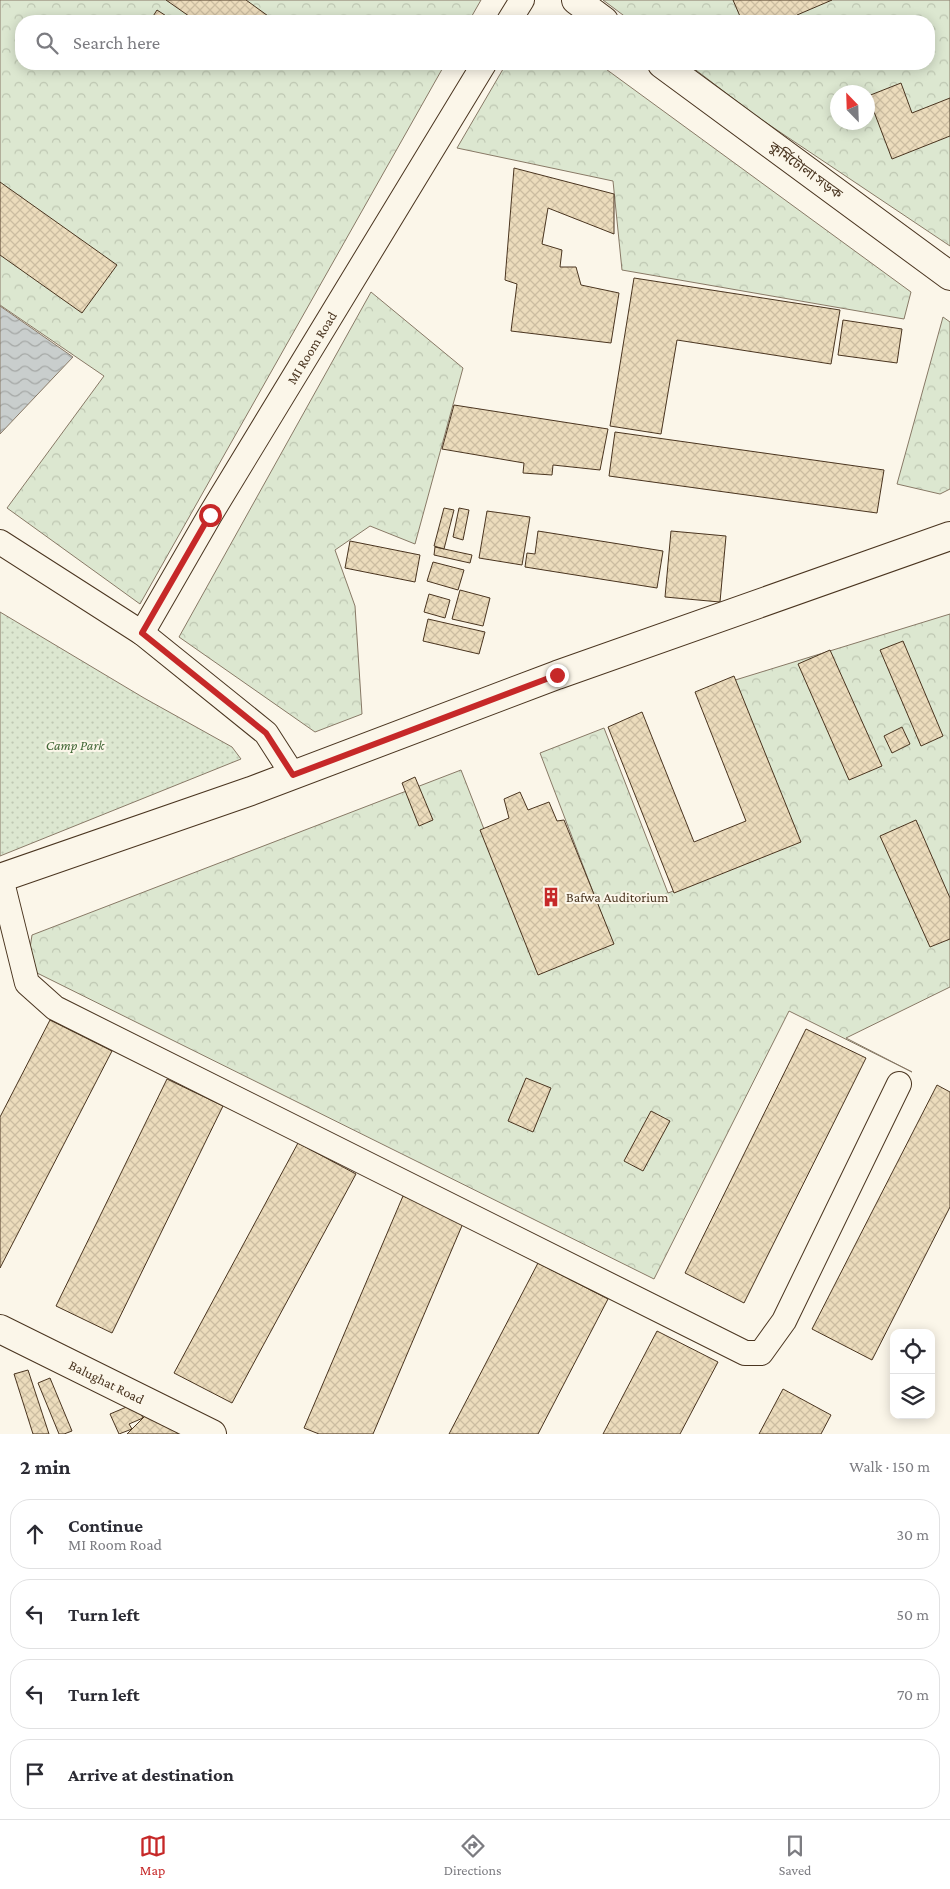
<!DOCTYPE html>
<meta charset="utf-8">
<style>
:root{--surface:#fff;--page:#f7f7f7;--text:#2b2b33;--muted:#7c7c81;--line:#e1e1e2;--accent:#c62828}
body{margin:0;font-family:"Crimson Pro","Noto Sans Bengali",serif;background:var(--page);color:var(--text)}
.controls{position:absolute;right:15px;bottom:15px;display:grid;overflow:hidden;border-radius:10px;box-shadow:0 2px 12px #0003}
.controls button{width:45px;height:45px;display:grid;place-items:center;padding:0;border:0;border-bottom:1px solid var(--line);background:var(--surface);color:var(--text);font:25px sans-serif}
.compass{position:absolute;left:830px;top:85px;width:45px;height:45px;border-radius:50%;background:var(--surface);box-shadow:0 2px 12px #0003;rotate:337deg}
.stop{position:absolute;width:15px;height:15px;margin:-11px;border:4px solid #c62828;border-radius:50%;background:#fff}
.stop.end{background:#c62828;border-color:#fff;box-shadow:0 1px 5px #0008}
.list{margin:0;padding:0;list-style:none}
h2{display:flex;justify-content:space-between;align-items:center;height:65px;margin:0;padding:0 20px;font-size:21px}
h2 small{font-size:16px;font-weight:400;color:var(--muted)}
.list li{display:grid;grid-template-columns:32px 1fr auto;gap:15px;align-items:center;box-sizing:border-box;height:70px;margin:0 10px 10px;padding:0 10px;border:1px solid var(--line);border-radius:20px}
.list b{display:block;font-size:19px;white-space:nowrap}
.list p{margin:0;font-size:16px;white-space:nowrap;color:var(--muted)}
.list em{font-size:16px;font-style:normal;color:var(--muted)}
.icon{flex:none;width:28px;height:28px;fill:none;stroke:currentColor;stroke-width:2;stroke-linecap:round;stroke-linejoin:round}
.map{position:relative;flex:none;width:950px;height:1434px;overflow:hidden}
.search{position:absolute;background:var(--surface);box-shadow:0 2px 12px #0003;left:15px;right:15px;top:15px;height:55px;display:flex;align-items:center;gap:12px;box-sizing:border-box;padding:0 18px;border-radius:20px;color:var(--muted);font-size:19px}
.sheet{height:385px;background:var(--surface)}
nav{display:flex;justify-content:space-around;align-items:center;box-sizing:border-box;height:70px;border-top:1px solid var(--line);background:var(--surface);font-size:14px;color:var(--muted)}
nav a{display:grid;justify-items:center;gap:2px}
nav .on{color:var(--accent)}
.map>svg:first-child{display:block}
</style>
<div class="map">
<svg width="950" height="1434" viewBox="0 0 950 1434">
<defs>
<pattern id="forest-crowns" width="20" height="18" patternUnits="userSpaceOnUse" patternTransform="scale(1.25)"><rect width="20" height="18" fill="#dce7d0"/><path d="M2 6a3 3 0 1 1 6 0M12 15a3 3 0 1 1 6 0" fill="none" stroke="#bec7b2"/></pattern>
<pattern id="park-dots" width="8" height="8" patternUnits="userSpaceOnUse" patternTransform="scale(1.25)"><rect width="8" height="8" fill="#dce7d0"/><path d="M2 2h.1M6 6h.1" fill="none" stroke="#bec7b2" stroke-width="1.8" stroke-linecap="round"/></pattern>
<pattern id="water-waves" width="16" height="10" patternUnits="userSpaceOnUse" patternTransform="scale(1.25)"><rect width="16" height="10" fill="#c9cecd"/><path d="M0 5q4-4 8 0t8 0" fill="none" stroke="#a5a8a6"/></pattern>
<pattern id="building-cross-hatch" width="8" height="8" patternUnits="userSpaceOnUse" patternTransform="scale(1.25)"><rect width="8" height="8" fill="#ecdcbc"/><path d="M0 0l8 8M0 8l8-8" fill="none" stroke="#ccbda1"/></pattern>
</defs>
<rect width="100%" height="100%" fill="#fbf6e9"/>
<path fill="url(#forest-crowns)" stroke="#887966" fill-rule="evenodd" d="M0,0H481L469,21H21V64H445L140,604L7,508L104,376L0,305Z
M603,0H950V246L756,116L688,64H929V21H631ZM838,92H868V122H838Z
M506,64H599L911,292L904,319L622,270L613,181L457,148Z
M371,292L463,368L415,544L370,526L335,550L355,606L362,714L315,732L179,637Z
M943,317L950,322V489L940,494L897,484Z
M950,614V987L846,1038L912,1072L789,1011L654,1279L27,968L32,935L461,770L538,968L611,939L540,753L604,728L668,893L758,859L706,689Z"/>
<path fill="url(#park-dots)" stroke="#887966" d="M0,612L144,698L232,747L241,759L0,856Z"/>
<path fill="url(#water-waves)" stroke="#887966" d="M0,306L73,357L0,434Z"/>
<path fill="url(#building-cross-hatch)" stroke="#4a3520" d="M166,0H246L275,21H196Z
M733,0H832L797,15L800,21H742Z
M157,10L174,21H150Z
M901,83L912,113L950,98V136L892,159L868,96Z
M514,168L614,194V234L548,208L542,244L562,250L560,267H576L581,285L619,293L611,343L511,331L517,284L505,280Z
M0,182L117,265L82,313L0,255Z
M634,278L840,310L831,364L677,340L661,434L610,426Z
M843,320L902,329L897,363L838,355Z
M454,405L608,429L600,470L553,465L552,475L523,473L524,463L442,449Z
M615,432L884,470L877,513L609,476Z
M444,508L454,510L444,549L434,546Z
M459,508L469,510L463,540L453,537Z
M487,511L530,517L522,565L479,558Z
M538,531L663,551L657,588L525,567L527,553L535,554Z
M671,531L726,536L720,602L665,597Z
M350,541L420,555L415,582L345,568Z
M435,547L472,555L470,563L434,555Z
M433,562L464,570L458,590L427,581Z
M460,590L490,598L483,626L452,619Z
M429,594L450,600L445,618L424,612Z
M428,619L485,632L479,654L423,641Z
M903,641L943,736L921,746L880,650Z
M830,650L882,766L849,780L798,664Z
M734,676L801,842L674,893L608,727L642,712L694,842L746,821L695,692Z
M902,727L910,744L892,753L884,736Z
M415,777L433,820L419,826L402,783Z
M520,792L528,810L549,802L557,821L564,820L614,944L538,975L480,830L509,818L504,799Z
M916,820L950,898V939L930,947L880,836Z
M50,1020L112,1051L0,1268V1117Z
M806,1029L866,1058L744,1303L685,1273Z
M526,1078L551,1088L533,1132L508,1121Z
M167,1079L223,1106L112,1333L56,1306Z
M937,1085L950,1092V1207L872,1360L812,1329Z
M651,1111L670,1121L643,1171L624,1161Z
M298,1143L356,1174L232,1403L174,1373Z
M403,1196L464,1221L373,1434H319L304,1428Z
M538,1263L608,1299L538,1434H449Z
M657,1331L718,1362L680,1434H603Z
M28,1370L49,1434H33L14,1374Z
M50,1378L72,1431L64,1434H59L38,1383Z
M783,1389L831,1415L821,1434H759Z
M136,1403L143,1418L129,1424L132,1429L119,1434L110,1414Z
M153,1408L183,1427L177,1434H127Z"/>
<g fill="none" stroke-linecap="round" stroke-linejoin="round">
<defs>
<g id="minor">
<path d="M509,21L522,0"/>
<path d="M0,542L142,633L266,733L293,775"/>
<path id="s1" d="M142,633L210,515L484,64"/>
<path d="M1,878L27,983L55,1008L745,1353H761L784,1321L899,1084"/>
</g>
<g id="tertiary">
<path d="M576,0L604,21"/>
<path d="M662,64L950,276"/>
<path d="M0,878L251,791L557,675L950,536"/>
<path id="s2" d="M0,1329L212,1434"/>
</g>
</defs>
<use href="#minor" stroke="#4a3520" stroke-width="26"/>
<use href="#tertiary" stroke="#4a3520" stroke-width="30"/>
<use href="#minor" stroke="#fbf6e9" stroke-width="24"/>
<use href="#tertiary" stroke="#fbf6e9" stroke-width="28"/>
</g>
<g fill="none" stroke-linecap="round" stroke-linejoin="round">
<path stroke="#c62828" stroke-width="6" d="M210,515L142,633L266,733L293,775L557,675"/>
</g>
<defs>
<symbol id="building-bare" viewBox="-9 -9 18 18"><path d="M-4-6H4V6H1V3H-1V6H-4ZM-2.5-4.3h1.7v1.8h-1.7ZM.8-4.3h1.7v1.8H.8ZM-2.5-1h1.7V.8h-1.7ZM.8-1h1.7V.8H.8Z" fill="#c62828" stroke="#fbf6e9" stroke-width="2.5" paint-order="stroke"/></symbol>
</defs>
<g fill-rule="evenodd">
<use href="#building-bare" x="537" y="883" width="28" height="28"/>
</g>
<g text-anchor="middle" stroke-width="4" stroke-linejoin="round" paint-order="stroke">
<g font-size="14" fill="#4a3520" stroke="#fbf6e9">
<text transform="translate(806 170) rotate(36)" y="5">কুর্মিটোলা সড়ক</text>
<text dy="5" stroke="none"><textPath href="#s1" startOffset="332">MI Room Road</textPath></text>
<text dy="5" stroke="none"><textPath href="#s2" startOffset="119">Balughat Road</textPath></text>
</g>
<g font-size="14" font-style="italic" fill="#436837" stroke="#fbf6e9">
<text x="75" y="750">Camp Park</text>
</g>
<g font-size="14" fill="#4a3520" stroke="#fbf6e9" text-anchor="start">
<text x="566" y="902">Bafwa Auditorium</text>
</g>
</g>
</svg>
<div class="controls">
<button><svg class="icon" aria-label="locate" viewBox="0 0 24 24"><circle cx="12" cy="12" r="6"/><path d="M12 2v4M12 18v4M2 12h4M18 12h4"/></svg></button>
<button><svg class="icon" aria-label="layers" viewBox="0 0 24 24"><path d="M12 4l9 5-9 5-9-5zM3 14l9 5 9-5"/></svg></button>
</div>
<svg class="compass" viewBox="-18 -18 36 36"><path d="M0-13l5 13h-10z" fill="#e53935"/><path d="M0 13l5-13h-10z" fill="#7c7c81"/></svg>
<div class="stop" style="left:210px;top:515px"></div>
<div class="stop end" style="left:557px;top:675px"></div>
<div class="search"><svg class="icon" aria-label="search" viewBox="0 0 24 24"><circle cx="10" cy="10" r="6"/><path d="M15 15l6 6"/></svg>Search here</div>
</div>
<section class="sheet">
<h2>2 min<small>Walk · 150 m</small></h2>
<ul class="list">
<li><svg class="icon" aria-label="ahead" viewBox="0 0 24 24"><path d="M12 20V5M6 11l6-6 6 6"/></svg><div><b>Continue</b><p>MI Room Road</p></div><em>30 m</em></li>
<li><svg class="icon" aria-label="left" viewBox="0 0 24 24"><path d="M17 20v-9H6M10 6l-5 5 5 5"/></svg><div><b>Turn left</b></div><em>50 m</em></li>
<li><svg class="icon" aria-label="left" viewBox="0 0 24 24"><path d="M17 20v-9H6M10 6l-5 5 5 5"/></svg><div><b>Turn left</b></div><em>70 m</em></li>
<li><svg class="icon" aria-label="arrive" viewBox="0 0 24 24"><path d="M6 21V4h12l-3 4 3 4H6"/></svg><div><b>Arrive at destination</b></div></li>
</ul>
</section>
<nav>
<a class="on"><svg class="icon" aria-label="map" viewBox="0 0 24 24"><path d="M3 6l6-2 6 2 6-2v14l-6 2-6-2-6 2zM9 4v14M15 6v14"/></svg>Map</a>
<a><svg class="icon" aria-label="directions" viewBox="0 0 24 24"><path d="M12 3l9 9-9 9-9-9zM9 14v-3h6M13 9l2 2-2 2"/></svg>Directions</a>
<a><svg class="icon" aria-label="saved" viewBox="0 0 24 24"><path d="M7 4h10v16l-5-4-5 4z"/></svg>Saved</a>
</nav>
